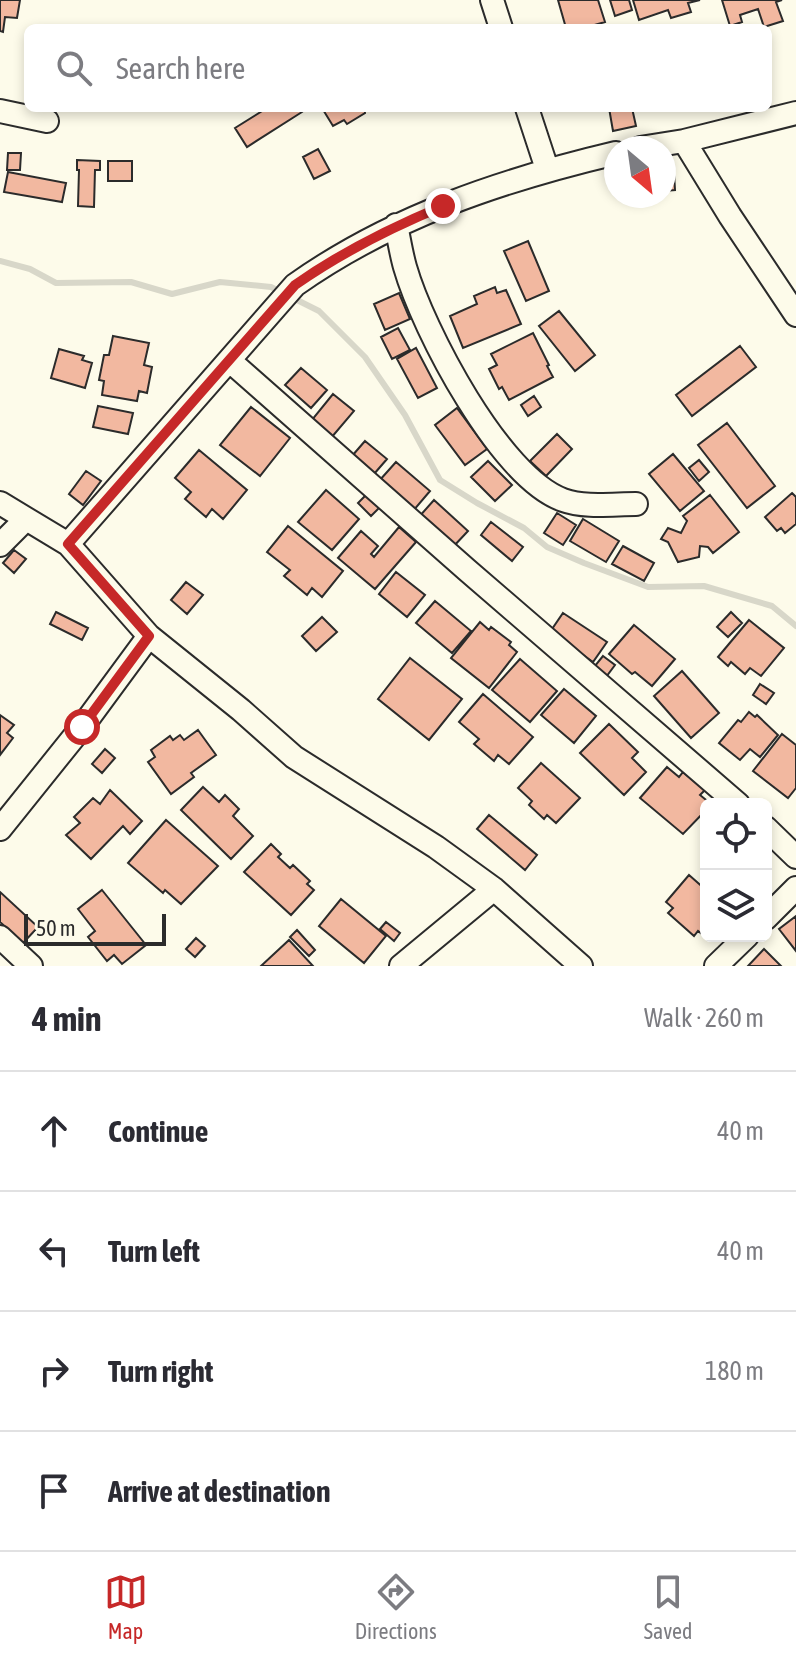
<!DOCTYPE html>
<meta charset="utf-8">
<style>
:root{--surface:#fff;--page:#f7f7f7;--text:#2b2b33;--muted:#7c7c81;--line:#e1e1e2;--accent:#c62828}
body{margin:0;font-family:"Asap Condensed",sans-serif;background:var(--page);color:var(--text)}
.controls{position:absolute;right:24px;bottom:24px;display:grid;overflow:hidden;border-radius:12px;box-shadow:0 4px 12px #0003}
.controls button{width:72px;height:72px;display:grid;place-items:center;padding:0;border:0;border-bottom:2px solid var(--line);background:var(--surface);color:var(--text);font:40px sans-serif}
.compass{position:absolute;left:604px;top:136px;width:72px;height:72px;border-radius:50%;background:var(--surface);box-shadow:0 4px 12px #0003;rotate:151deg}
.scale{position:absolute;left:24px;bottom:20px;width:142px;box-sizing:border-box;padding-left:8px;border:4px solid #2b2b2b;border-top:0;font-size:22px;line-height:28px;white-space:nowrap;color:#2b2b2b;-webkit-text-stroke:6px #fdfbea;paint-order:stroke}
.stop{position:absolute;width:24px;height:24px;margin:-18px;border:6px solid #c62828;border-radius:50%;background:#fff}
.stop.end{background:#c62828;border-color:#fff;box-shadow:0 2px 8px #0008}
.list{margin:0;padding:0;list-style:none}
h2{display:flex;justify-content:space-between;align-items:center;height:104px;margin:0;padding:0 32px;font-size:34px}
h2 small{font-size:26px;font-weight:400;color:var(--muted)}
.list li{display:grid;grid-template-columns:52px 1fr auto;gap:24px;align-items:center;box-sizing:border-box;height:120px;padding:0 32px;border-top:2px solid var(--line)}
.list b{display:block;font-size:30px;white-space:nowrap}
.list em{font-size:26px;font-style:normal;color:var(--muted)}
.icon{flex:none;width:44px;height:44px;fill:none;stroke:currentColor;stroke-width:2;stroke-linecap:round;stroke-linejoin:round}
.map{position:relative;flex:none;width:796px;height:966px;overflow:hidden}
.search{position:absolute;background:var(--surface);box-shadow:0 4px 12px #0003;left:24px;right:24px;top:24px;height:88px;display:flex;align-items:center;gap:20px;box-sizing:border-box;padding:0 28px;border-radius:12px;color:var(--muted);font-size:30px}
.sheet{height:584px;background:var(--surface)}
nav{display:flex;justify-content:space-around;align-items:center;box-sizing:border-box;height:112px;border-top:2px solid var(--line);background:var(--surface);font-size:22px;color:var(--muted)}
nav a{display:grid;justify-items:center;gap:4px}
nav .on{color:var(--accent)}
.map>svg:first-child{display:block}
</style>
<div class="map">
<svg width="796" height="966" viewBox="0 0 796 966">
<rect width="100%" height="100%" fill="#fdfbea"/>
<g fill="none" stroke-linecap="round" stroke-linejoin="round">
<path stroke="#d8d7c9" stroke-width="6" d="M0,261L30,269L56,283L131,282L172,294L220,282L271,287L319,311L365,357L405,415L440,480L477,503L524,528L547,547L584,563L648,587L704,586L772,606L796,626"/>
</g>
<path fill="#f2b8a0" stroke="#2b2b2b" stroke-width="2" d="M0,0H20L17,18L5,17L3,32L0,31Z
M558,0H598L605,22L584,28H566Z
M610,0H629L632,10L615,16Z
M633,0H700L688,3L691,12L671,18L668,10L639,20Z
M722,0H782L776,2L783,21L764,27L758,9L740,15L742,22L730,26Z
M267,108H300L302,112L247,147L235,128Z
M322,108H364L365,113L347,124L344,120L333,126Z
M609,108H632L636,126L613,131Z
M318,149L330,171L314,179L303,157Z
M8,153H21L20,170H7Z
M77,160L100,161V170H95L94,207L78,206L79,170H77Z
M108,161H132V181H108Z
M8,172L66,183L62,202L4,192Z
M664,173H674L675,190L664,191Z
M528,241L549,291L526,301L504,251Z
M495,287L497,293L506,290L521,324L463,348L450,316L477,304L474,296Z
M399,293L410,319L385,330L374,304Z
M559,311L595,355L575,371L539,326Z
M398,328L410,350L392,359L381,337Z
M533,333L549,365L547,366L553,377L509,400L502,387L499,389L489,369L497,365L491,354Z
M113,336L149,343L144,365L152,367L147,393L139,391L137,401L102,395L104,381L99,380L104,355H109Z
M740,346L756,367L692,416L676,395Z
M416,348L437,388L418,398L397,359Z
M59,349L84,356L82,360L92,363L85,388L51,378Z
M301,368L327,390L311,408L285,385Z
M333,394L354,411L331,438L311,421Z
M534,396L541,407L528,416L521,405Z
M98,406L133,413L128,434L93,427Z
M251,407L290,438L260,476L220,445Z
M457,408L487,449L465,465L435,425Z
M727,423L775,486L747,508L698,445Z
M557,434L572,449L546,476L530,461Z
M365,441L387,459L374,474L352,456Z
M199,450L247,490L223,519L212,509L206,517L185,499L191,492L175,478Z
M673,454L704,491L680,511L649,474Z
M699,460L709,472L699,481L689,468Z
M488,461L512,485L495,501L471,477Z
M396,462L430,491L413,511L379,481Z
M86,471L101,481L83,505L69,494Z
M326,490L359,519L332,550L298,522Z
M368,493L381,506L371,516L358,503Z
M792,493L796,497V524L785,533L781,528L777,531L765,517Z
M710,495L739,532L713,553L708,547L700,546L699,557L678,562L668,542L661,539L668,528L681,533L687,521L683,516Z
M434,500L468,531L452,548L418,518Z
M557,513L576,525L563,545L544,533Z
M583,519L619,541L606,562L570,541Z
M491,522L523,547L512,561L481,535Z
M288,526L343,571L322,597L312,588L307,595L284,576L290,570L267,552Z
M399,527L416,542L375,589L338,558L361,531L378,546L371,554L374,557Z
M623,546L654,563L644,581L612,564Z
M14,550L26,559L14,573L3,563Z
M396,572L425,595L407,617L379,594Z
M186,582L203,595L187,614L171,600Z
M435,601L471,631L452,653L416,623Z
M56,612L88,628L82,640L50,624Z
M731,612L742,623L728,637L717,627Z
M563,613L607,642L593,662L550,632Z
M322,617L337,632L316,651L302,636Z
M749,620L784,648L761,676L750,668L745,674L731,662L728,666L718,657Z
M480,622L489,630L491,627L511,642L509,645L517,652L489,688L451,658Z
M634,625L675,659L652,686L635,672L632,674L609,654Z
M603,656L615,665L606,677L594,667Z
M410,658L462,699L429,740L378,699Z
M520,659L557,691L530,722L492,690Z
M682,671L719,713L691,738L654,696Z
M760,684L774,693L766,704L753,695Z
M564,689L596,716L574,743L541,715Z
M483,694L533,737L509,764L498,755L494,761L474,744L479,739L459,722Z
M749,712L755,717L757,715L778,735L760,757L750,749L740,760L719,743L738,720L741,722Z
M0,715L14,725L7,733L13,738L0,755Z
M609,724L638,752L632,758L646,772L624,795L580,753Z
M198,730L216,755L191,773L194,777L171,794L148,762L155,757L151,750L170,736L173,740L180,735L184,740Z
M782,734L796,745V788L788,798L753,771Z
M105,749L115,758L102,773L92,764Z
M541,763L580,798L556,823L547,815L544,819L529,805L532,801L518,788Z
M667,767L679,777L683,772L705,790L700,795L711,804H706V810L683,834L640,798Z
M203,787L219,802L225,795L239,809L233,816L253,836L231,859L181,810Z
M110,790L142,821L130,834L123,826L91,859L66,835L80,823L74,817L93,798L100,804Z
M489,815L537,855L525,870L477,829Z
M166,820L218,866L181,904L165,890L163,893L128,863Z
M271,844L281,854L278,857L290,868L293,865L310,881L307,884L314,890L291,915L244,872Z
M689,875L706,890L707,938L698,931L694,936L668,913L673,908L666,902Z
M102,890L146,945L122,964L114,955L107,961L88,937L95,931L78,909Z
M0,892L38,927L23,943L0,922Z
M341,899L386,936L364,963L319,926Z
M796,916V951L779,929Z
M386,922L400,933L394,941L380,929Z
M297,930L315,950L309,956L290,937Z
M196,938L205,946L195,957L186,949Z
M289,940L313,966H261Z
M764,949L781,966H748Z"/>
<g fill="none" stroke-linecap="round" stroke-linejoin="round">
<defs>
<path id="minor" d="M492,0L501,28
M527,108L547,169
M0,111L47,121
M684,141L730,216L796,315
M640,148L684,141L796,113
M396,225C399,239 401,253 405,267C423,330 500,477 563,500C585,508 613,504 636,504
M230,361L467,570L738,804
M0,503L68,544
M0,545L26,519
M766,828L796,857
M0,829L82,727L149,636
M766,918L796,888
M0,937L31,966
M401,966L494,889
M581,966L494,889L436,847L294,757L241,710L149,636L68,544L295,285C391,217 502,180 616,153
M716,966L747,936"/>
</defs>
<use href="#minor" stroke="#2b2b2b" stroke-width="26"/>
<use href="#minor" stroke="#fdfbea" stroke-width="22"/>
</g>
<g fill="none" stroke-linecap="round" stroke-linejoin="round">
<path stroke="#c62828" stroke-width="10" d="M82,727L149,636L68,544L295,285C342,252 390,228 443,206"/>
</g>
</svg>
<div class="controls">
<button><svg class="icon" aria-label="locate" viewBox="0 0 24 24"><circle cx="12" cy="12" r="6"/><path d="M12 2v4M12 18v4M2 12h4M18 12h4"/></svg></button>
<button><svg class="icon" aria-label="layers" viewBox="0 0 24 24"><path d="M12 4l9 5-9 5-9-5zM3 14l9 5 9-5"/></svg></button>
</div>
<svg class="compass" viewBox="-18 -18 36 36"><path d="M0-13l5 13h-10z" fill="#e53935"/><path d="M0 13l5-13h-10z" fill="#7c7c81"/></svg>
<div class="scale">50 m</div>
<div class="stop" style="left:82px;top:727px"></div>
<div class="stop end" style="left:443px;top:206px"></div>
<div class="search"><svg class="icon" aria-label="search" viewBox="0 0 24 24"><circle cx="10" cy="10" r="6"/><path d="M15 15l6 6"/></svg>Search here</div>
</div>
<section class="sheet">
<h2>4 min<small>Walk · 260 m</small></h2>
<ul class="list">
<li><svg class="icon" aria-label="ahead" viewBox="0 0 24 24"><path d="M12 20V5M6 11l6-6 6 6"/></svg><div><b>Continue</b></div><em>40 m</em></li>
<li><svg class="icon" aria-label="left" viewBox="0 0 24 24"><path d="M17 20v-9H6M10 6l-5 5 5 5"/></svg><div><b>Turn left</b></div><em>40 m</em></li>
<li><svg class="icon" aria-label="right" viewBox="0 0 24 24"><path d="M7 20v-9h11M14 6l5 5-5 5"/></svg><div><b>Turn right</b></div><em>180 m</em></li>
<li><svg class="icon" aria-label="arrive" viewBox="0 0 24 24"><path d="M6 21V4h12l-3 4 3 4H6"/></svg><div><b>Arrive at destination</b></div></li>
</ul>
</section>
<nav>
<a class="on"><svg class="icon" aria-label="map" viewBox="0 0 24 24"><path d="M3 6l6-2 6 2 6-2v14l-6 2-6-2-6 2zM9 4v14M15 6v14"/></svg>Map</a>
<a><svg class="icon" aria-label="directions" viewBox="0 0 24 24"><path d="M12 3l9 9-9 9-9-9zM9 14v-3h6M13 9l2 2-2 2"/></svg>Directions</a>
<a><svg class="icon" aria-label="saved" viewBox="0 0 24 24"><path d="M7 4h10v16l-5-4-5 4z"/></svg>Saved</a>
</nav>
